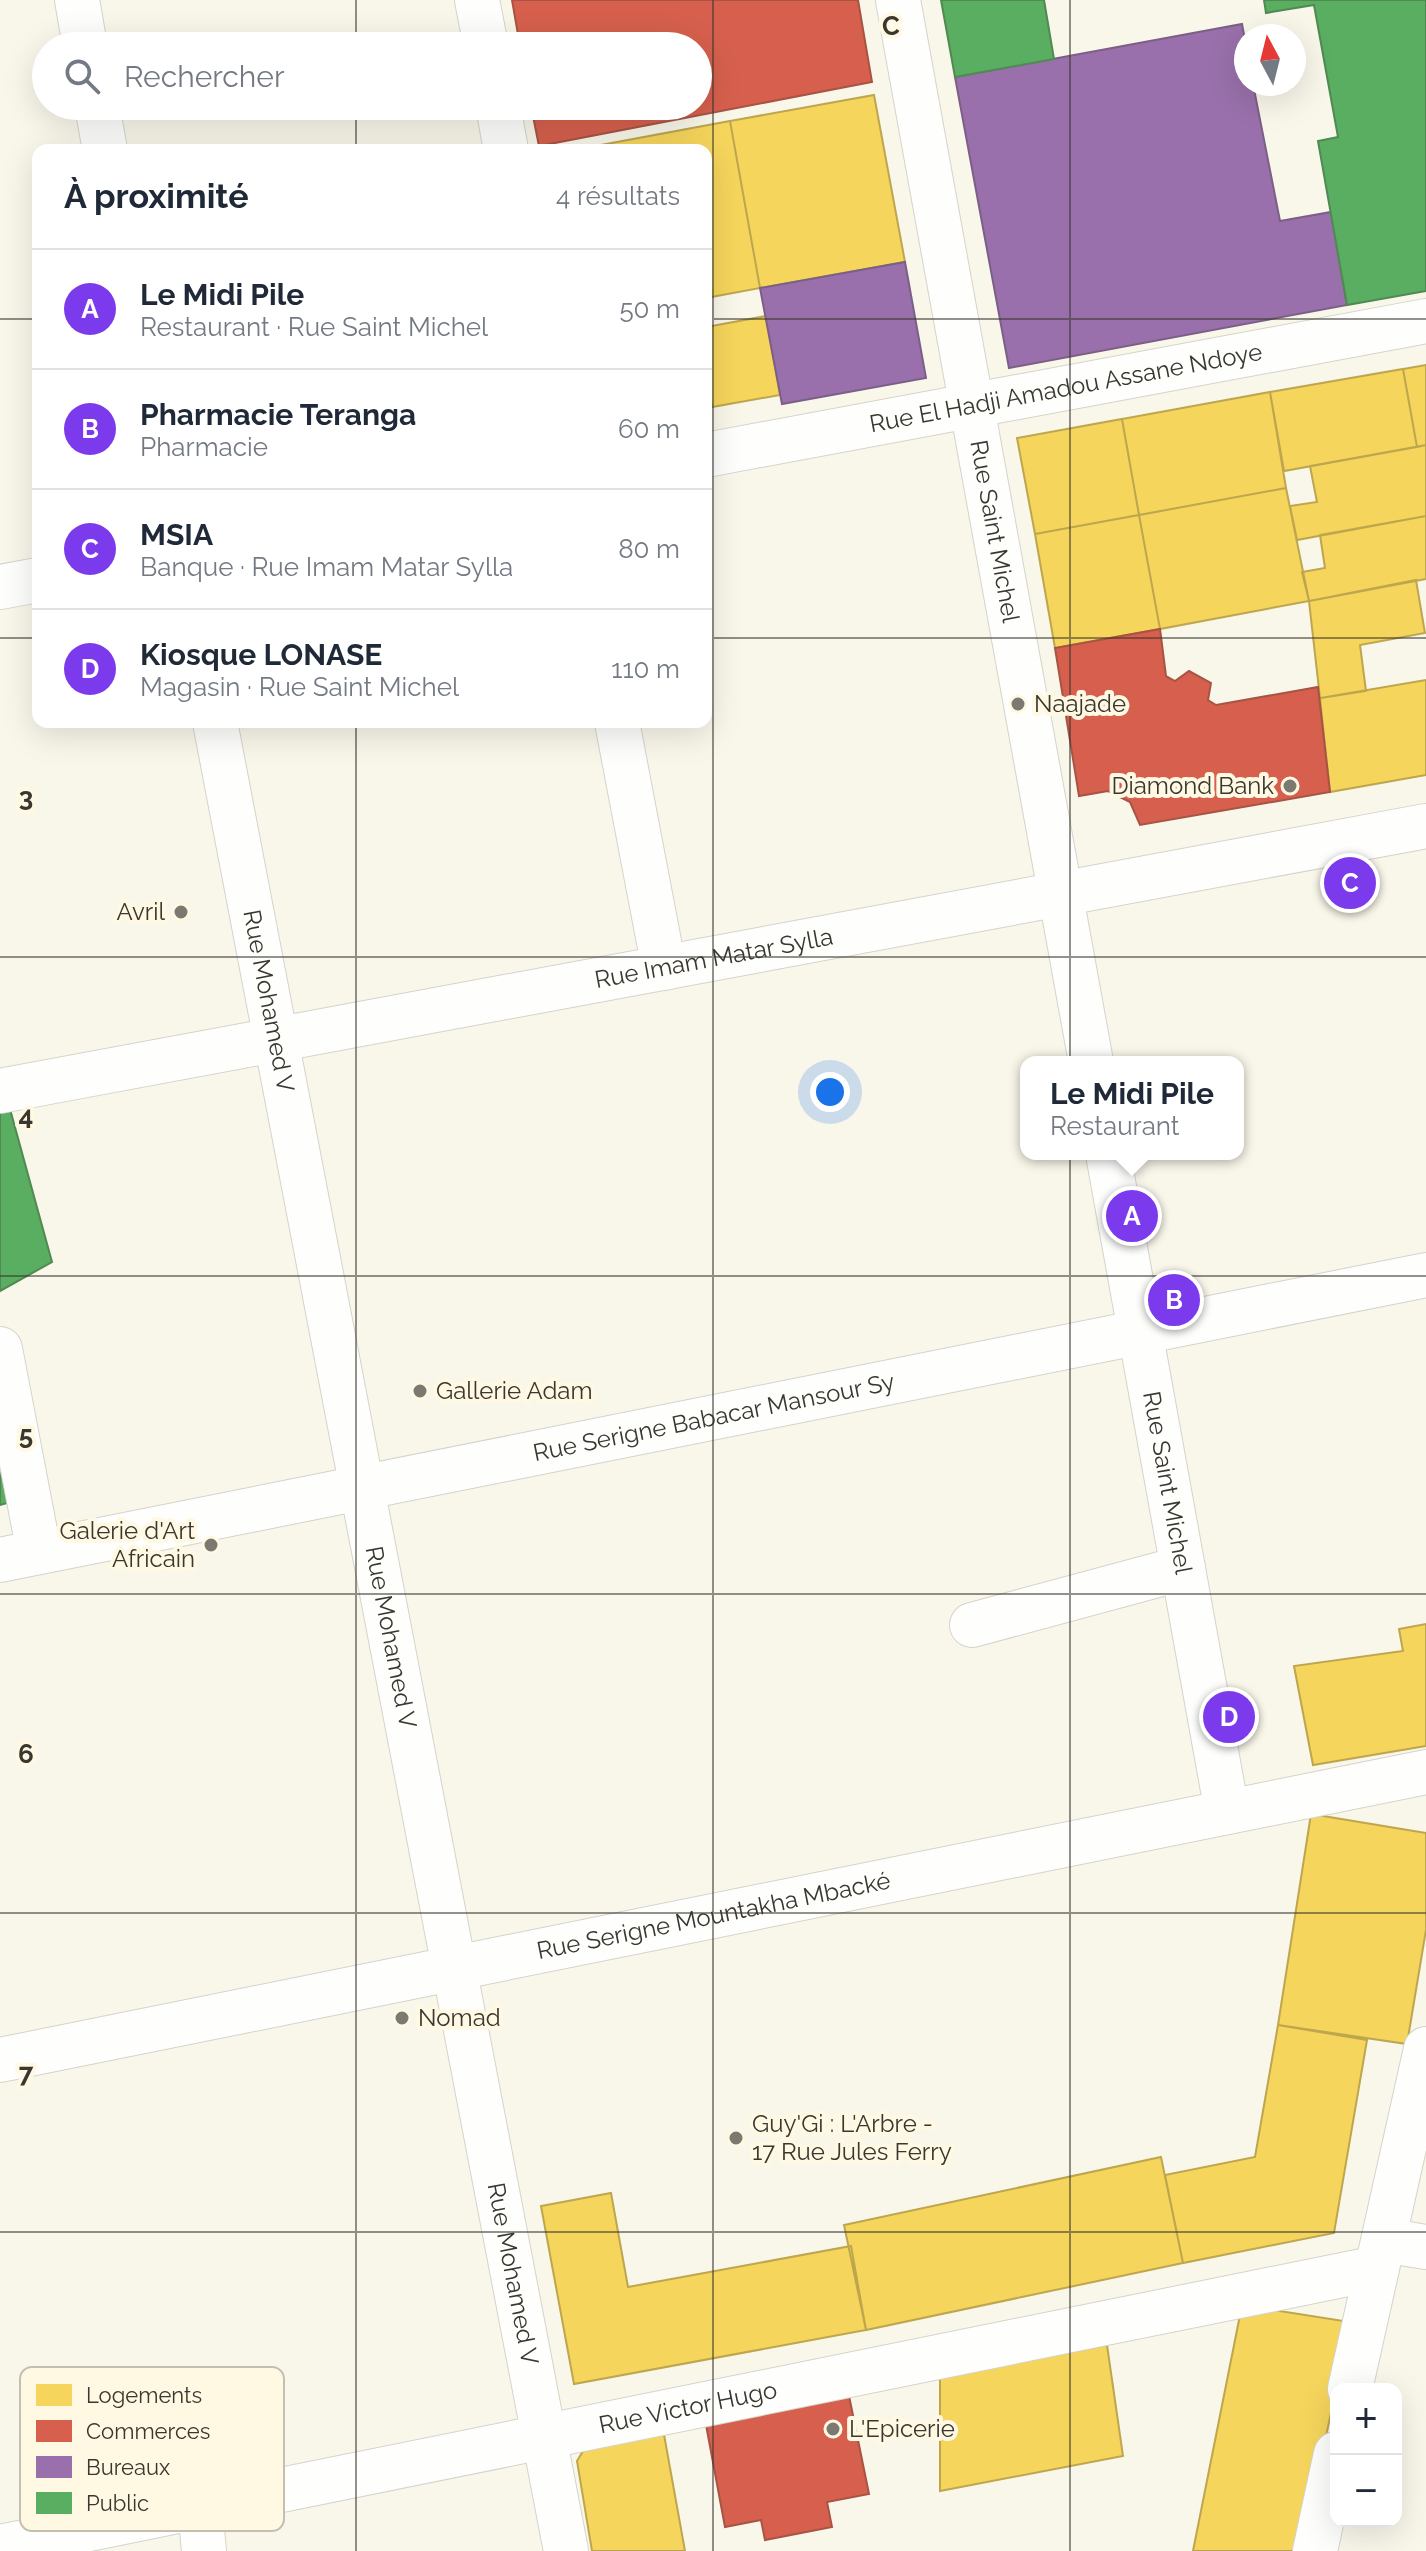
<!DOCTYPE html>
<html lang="fr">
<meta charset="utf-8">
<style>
:root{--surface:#fff;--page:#f6f6f7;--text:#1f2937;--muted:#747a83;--line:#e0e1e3;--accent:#7c3aed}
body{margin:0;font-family:Raleway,sans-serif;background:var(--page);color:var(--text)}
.controls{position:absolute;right:24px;bottom:24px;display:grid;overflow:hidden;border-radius:16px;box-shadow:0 8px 32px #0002}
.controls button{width:72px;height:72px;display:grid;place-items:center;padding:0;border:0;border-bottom:2px solid var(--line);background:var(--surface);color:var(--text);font:40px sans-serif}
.compass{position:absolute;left:1234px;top:24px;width:72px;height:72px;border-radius:50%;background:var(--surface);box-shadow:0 8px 32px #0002;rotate:353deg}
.you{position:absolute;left:830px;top:1092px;width:28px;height:28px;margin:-20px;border:6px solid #fff;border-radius:50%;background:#1a73e8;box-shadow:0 0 0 12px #1a73e833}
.badge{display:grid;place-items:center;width:52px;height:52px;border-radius:50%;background:var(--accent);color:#fff;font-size:26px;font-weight:700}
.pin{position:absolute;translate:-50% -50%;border:4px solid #fff;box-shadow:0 2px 8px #0006}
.popup{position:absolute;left:1020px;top:1056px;width:224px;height:104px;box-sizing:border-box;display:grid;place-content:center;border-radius:16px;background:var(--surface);filter:drop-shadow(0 2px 6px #0005);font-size:26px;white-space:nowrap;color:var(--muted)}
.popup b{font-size:30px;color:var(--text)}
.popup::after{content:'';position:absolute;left:50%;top:100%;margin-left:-16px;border:16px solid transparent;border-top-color:var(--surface)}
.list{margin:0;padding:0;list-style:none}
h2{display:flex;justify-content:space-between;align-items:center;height:104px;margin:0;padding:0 32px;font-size:34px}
h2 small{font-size:26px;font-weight:400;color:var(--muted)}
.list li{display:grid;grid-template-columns:52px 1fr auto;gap:24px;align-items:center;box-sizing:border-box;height:120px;padding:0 32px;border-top:2px solid var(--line)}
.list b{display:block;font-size:30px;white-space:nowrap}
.list p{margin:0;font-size:26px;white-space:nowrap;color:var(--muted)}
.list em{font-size:26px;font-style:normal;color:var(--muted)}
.icon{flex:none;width:44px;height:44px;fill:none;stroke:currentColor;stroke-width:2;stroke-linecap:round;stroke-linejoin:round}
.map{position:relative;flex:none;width:1426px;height:2551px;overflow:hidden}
.search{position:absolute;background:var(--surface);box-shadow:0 8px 32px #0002;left:32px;top:32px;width:680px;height:88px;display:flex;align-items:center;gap:20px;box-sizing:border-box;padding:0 28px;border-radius:44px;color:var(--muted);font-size:30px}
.panel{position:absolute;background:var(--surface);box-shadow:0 8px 32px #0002;left:32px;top:144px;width:680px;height:584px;border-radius:16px}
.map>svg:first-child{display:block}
</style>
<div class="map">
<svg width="1426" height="2551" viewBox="0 0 1426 2551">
<rect width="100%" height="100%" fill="#f9f6ea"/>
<path fill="#f6d55c" stroke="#bda64e" stroke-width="2" d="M874,95L905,262L760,288L730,121Z
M730,121L760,288L706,298V150H574Z
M766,316L780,395L712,407L706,374V327Z
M1426,365V445L1417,447L1403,369Z
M1403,369L1417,447L1284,471L1270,392Z
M1270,392L1286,488L1139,515L1122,419Z
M1122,419L1139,515L1035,534L1017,438Z
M1426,445V516L1297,540L1290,506L1317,502L1310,466Z
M1286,488L1309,601L1160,629L1139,515Z
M1139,515L1160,629L1055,648L1035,534Z
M1426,516V579L1309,601L1302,572L1325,568L1320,535Z
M1416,580L1425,633L1360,645L1366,691L1320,698L1309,601Z
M1426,680V775L1330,792L1320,698Z
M1426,1624V1746L1313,1765L1294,1666L1403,1651L1399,1629Z
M1311,1814L1426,1833V1930L1407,2044L1278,2025Z
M1278,2025L1367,2040L1334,2233L1183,2263L1165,2175L1255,2157Z
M1161,2157L1183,2263L866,2330L844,2225Z
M611,2193L628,2287L851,2246L866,2330L574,2384L541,2206Z
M1242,2305L1350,2322L1302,2551H1193Z
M1107,2345L1123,2456L940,2491V2377Z
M663,2429L685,2551H592L577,2461L588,2443Z"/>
<path fill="#d6604d" stroke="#a75444" stroke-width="2" d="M512,0H858L872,82L539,146L531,106H698V46H520Z
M1160,629L1166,676L1175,681L1189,671L1211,683L1208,700L1216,705L1318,687L1330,792L1140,825L1130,802L1108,791L1079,796L1055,648Z
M847,2386L869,2494L827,2502L832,2527L765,2540L761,2520L725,2527L704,2414Z"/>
<path fill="#9970ab" stroke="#7c5f86" stroke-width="2" d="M1242,24L1246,45V84H1253L1280,221L1331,212L1347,305L1009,368L955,77Z
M905,262L926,378L782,404L760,288Z"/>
<path fill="#5aae61" stroke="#508a52" stroke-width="2" d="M941,0H1044L1054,59L955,77Z
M1264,0H1426V291L1347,305L1318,141L1338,137L1314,5L1266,13Z
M10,1109L52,1262L0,1291V1112Z
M0,1467L7,1503L0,1505Z"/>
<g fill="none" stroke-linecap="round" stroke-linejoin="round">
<defs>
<g id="minor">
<path d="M77,0L85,46"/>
<path d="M477,0L486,46"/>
<path id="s1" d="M898,0L1091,1062"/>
<path d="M97,106L105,150"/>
<path d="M498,106L506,150"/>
<path id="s2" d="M706,455L1426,321"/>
<path d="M0,587L38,580"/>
<path id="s3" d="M215,722L566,2551"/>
<path d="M617,722L664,968"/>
<path id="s4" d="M0,1091L1426,826"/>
<path id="s5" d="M1108,1154L1227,1812"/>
<path d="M0,1349L39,1552"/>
<path id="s6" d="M0,1560L1426,1275"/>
<path d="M972,1625L1183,1568"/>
<path id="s7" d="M0,2060L1426,1772"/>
<path d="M1384,2240L1426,2247"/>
<path d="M1350,2389L1426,2049"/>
<path d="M200,2507L204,2551"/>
<path id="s8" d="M0,2547L1377,2268"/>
<path d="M1315,2551L1336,2454"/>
</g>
</defs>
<use href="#minor" stroke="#d5d3cb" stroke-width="46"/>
<use href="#minor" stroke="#fefefc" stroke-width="44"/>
</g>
<path fill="none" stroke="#39372f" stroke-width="2" stroke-opacity="0.55" d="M356,0V46M713,0V2551M1070,0V2551M356,106V150M0,319H38M706,319H1426M0,638H38M706,638H1426M356,722V2551M0,957H1426M0,1276H1426M0,1594H1426M0,1913H1426M0,2232H1426"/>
<g fill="#7c7a70" stroke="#fff9e4" stroke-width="3">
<circle cx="1018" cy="704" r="8"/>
<circle cx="1290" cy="786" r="8"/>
<circle cx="181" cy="912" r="8"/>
<circle cx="420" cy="1391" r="8"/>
<circle cx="211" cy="1545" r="8"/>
<circle cx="402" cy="2018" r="8"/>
<circle cx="736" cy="2138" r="8"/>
<circle cx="833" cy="2429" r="8"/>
</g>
<g text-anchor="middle" stroke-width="8" stroke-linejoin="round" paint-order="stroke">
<g font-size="24" fill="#39372f" stroke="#fff9e4">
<text dy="8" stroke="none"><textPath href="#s2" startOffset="366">Rue El Hadji Amadou Assane Ndoye</textPath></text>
<text dy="8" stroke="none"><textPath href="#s1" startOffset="540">Rue Saint Michel</textPath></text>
<text dy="8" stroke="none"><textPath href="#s4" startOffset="726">Rue Imam Matar Sylla</textPath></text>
<text dy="8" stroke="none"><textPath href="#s3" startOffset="284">Rue Mohamed V</textPath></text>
<text dy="8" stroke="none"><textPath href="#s6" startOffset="728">Rue Serigne Babacar Mansour Sy</textPath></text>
<text dy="8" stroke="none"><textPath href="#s5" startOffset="334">Rue Saint Michel</textPath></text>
<text dy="8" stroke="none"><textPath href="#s3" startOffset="932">Rue Mohamed V</textPath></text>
<text dy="8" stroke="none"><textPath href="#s7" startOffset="728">Rue Serigne Mountakha Mbacké</textPath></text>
<text dy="8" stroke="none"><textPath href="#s3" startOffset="1580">Rue Mohamed V</textPath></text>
<text dy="8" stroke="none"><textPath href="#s8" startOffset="702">Rue Victor Hugo</textPath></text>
</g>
<g font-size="24" fill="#39372f" stroke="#fff9e4" text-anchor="start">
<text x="1034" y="712">Naajade</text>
<text x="1274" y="794" text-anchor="end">Diamond Bank</text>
<text x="165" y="920" text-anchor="end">Avril</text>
<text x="436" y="1399">Gallerie Adam</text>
<text x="195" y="1539" text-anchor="end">Galerie d'Art<tspan x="195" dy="28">Africain</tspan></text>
<text x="418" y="2026">Nomad</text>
<text x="752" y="2132">Guy'Gi : L'Arbre -<tspan x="752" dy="28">17 Rue Jules Ferry</tspan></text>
<text x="849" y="2437">L'Epicerie</text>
</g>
</g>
<rect x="20" y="2367" width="264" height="164" rx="12" fill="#fff9e4" stroke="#c4bfae" stroke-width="2"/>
<rect x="36" y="2384" width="36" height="22" fill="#f6d55c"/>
<rect x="36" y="2420" width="36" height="22" fill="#d6604d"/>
<rect x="36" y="2456" width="36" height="22" fill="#9970ab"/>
<rect x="36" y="2492" width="36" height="22" fill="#5aae61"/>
<g font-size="22" fill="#39372f">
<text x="86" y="2403">Logements</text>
<text x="86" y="2439">Commerces</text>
<text x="86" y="2475">Bureaux</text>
<text x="86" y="2511">Public</text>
</g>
<g font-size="26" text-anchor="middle" font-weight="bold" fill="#39372f" stroke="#fff9e4" stroke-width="8" stroke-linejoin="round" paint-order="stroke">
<text x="891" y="35">C</text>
<text x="26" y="806">3</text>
<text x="26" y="1125">4</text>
<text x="26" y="1444">5</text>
<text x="26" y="1763">6</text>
<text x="26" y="2082">7</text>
</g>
</svg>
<div class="controls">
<button>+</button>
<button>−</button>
</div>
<svg class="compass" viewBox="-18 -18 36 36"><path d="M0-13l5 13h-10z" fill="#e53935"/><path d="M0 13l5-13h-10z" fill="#747a83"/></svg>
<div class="you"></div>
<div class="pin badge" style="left:1132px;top:1216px">A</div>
<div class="popup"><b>Le Midi Pile</b>Restaurant</div>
<div class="pin badge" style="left:1174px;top:1300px">B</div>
<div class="pin badge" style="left:1350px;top:883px">C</div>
<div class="pin badge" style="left:1229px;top:1717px">D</div>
<div class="search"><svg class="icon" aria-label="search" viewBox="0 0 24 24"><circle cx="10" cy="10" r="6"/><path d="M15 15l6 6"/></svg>Rechercher</div>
<section class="panel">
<h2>À proximité<small>4 résultats</small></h2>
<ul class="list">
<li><span class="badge">A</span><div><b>Le Midi Pile</b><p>Restaurant · Rue Saint Michel</p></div><em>50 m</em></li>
<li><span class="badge">B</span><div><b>Pharmacie Teranga</b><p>Pharmacie</p></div><em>60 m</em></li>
<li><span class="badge">C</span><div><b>MSIA</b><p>Banque · Rue Imam Matar Sylla</p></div><em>80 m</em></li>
<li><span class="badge">D</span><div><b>Kiosque LONASE</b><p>Magasin · Rue Saint Michel</p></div><em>110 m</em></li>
</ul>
</section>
</div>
